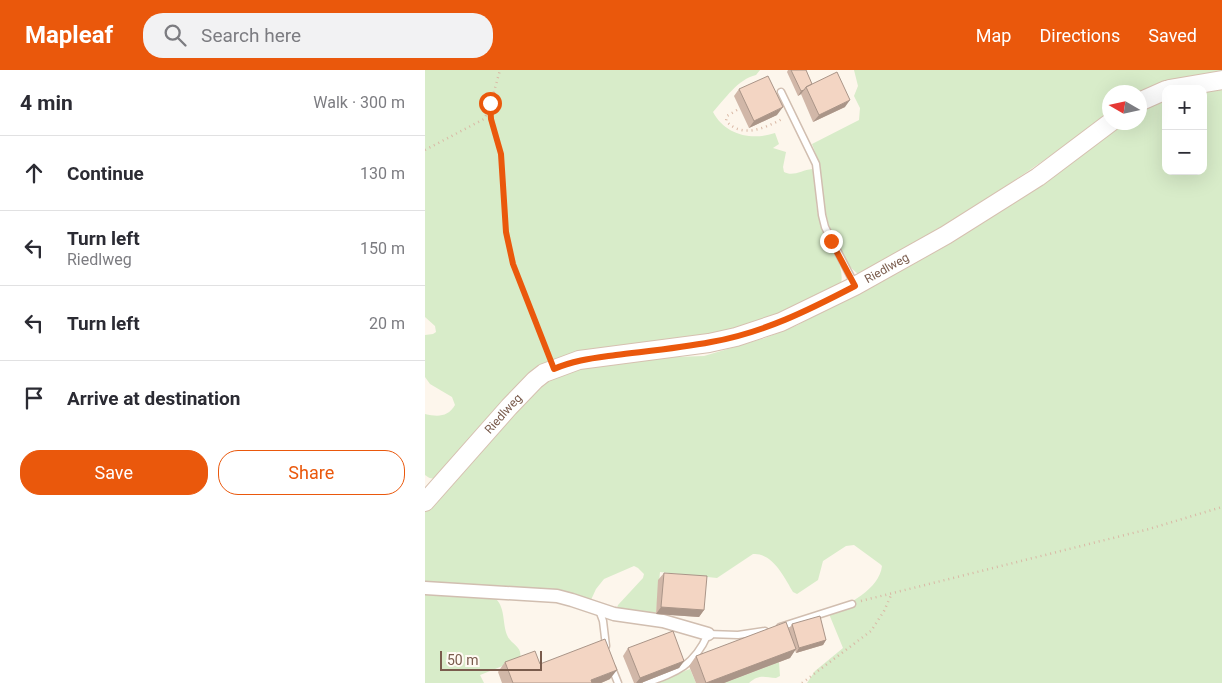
<!DOCTYPE html>
<meta charset="utf-8">
<style>
:root{--surface:#fff;--page:#f2f2f3;--text:#2b2b33;--muted:#7c7c81;--line:#e1e1e2;--accent:#ea580c}
body{margin:0;font-family:Roboto,sans-serif;background:var(--page);color:var(--text)}
.controls{position:absolute;right:15px;top:15px;display:grid;overflow:hidden;border-radius:10px;box-shadow:0 5px 20px #0002}
.controls button{width:45px;height:45px;display:grid;place-items:center;padding:0;border:0;border-bottom:1px solid var(--line);background:var(--surface);color:var(--text);font:25px sans-serif}
.compass{position:absolute;left:677px;top:15px;width:45px;height:45px;border-radius:50%;background:var(--surface);box-shadow:0 5px 20px #0002;rotate:279deg}
.scale{position:absolute;left:15px;bottom:12px;width:102px;box-sizing:border-box;padding-left:5px;border:2px solid #7a5c4d;border-top:0;font-size:14px;line-height:18px;white-space:nowrap;color:#7a5c4d;-webkit-text-stroke:4px #fffaf3;paint-order:stroke}
.stop{position:absolute;width:15px;height:15px;margin:-11px;border:4px solid #ea580c;border-radius:50%;background:#fff}
.stop.end{background:#ea580c;border-color:#fff;box-shadow:0 1px 5px #0008}
.list{margin:0;padding:0;list-style:none}
h2{display:flex;justify-content:space-between;align-items:center;height:65px;margin:0;padding:0 20px;font-size:21px}
h2 small{font-size:16px;font-weight:400;color:var(--muted)}
.list li{display:grid;grid-template-columns:32px 1fr auto;gap:15px;align-items:center;box-sizing:border-box;height:75px;padding:0 20px;border-top:1px solid var(--line)}
.list b{display:block;font-size:19px;white-space:nowrap}
.list p{margin:0;font-size:16px;white-space:nowrap;color:var(--muted)}
.list em{font-size:16px;font-style:normal;color:var(--muted)}
.actions{display:flex;gap:10px;padding:15px 20px}
.actions a{flex:1;padding:11px 0;border:1px solid var(--accent);border-radius:20px;text-align:center;font-size:18px;color:var(--accent)}
.actions .main{background:var(--accent);color:#fff}
.icon{flex:none;width:28px;height:28px;fill:none;stroke:currentColor;stroke-width:2;stroke-linecap:round;stroke-linejoin:round}
.map{position:relative;flex:none;width:797px;height:613px;overflow:hidden}
header{display:flex;align-items:center;gap:30px;box-sizing:border-box;height:70px;padding:0 25px;background:var(--accent);color:#fff}
header strong{font-size:24px}
nav{display:flex;gap:28px;margin-inline-start:auto;font-size:18px}
.search{width:350px;height:45px;background:var(--page);display:flex;align-items:center;gap:12px;box-sizing:border-box;padding:0 18px;border-radius:20px;color:var(--muted);font-size:19px}
main{display:flex}
aside{flex:1;background:var(--surface)}
.map>svg:first-child{display:block}
</style>
<header>
<strong>Mapleaf</strong>
<div class="search"><svg class="icon" aria-label="search" viewBox="0 0 24 24"><circle cx="10" cy="10" r="6"/><path d="M15 15l6 6"/></svg>Search here</div>
<nav><a>Map</a><a>Directions</a><a>Saved</a></nav>
</header>
<main>
<aside>
<h2>4 min<small>Walk · 300 m</small></h2>
<ul class="list">
<li><svg class="icon" aria-label="ahead" viewBox="0 0 24 24"><path d="M12 20V5M6 11l6-6 6 6"/></svg><div><b>Continue</b></div><em>130 m</em></li>
<li><svg class="icon" aria-label="left" viewBox="0 0 24 24"><path d="M17 20v-9H6M10 6l-5 5 5 5"/></svg><div><b>Turn left</b><p>Riedlweg</p></div><em>150 m</em></li>
<li><svg class="icon" aria-label="left" viewBox="0 0 24 24"><path d="M17 20v-9H6M10 6l-5 5 5 5"/></svg><div><b>Turn left</b></div><em>20 m</em></li>
<li><svg class="icon" aria-label="arrive" viewBox="0 0 24 24"><path d="M6 21V4h12l-3 4 3 4H6"/></svg><div><b>Arrive at destination</b></div></li>
</ul>
<div class="actions"><a class="main">Save</a><a>Share</a></div>
</aside>
<div class="map">
<svg width="797" height="613" viewBox="0 0 797 613">
<rect width="100%" height="100%" fill="#fdf6ec"/>
<path fill="#d8ecc9" d="M0,0H335L331,5C313,9 300,29 288,42C300,65 327,71 350,63L354,74L348,78L361,82L358,97L359,102C368,107 377,100 387,99L390,101C391,116 390,131 393,145C399,167 425,198 414,219L318,261L142,290L16,406C9,409 6,410 0,405V344C13,347 23,347 30,335L27,327L5,314L0,307V265L8,264L11,262L10,256L0,247Z
M429,0H797V4L714,22H684V43C604,103 521,158 433,204L425,197L404,156L398,133L395,95L387,74L434,50L435,38L429,26L433,16Z
M797,14V613H382L390,601L418,578L404,544C423,534 454,520 457,496L455,494L429,475L421,476L398,491L393,510L372,524L368,522C360,508 347,482 328,484L292,508L235,502L231,544L194,540L192,538L193,535L218,508L219,504L213,498L209,496L179,509L171,519L165,532L0,514V438L64,364L136,298L223,288L279,286L340,268L373,255L672,71L695,53L714,52L715,37L741,24V101H778V19Z
M0,521L69,527C81,537 77,552 82,565C86,575 98,576 95,589L55,605L59,613H0Z
M354,592L355,606L351,608C339,607 334,604 324,613H299Z
M265,599L271,613H227Z"/>
<g fill="none" stroke-linecap="round" stroke-linejoin="round">
<defs>
<path id="lane" d="M356,22L391,94L397,145L400,157L430,215
M174,540L178,551L181,576
M355,557L427,534
M187,598L193,613
M221,613C252,602 269,596 283,564L313,565L340,561"/>
<path id="street" d="M0,518L132,526L147,530L189,544L238,551L283,564"/>
<g id="secondary">
<path d="M744,19L797,10"/>
<path d="M714,32L741,20"/>
<path id="s1" d="M0,432L84,337L110,310L119,303L154,290L284,273L311,267L356,252L430,216L521,165L613,107L686,52"/>
</g>
</defs>
<use href="#lane" stroke="#d1beb0" stroke-width="9"/>
<use href="#street" stroke="#d1beb0" stroke-width="15"/>
<use href="#secondary" stroke="#d6c0b0" stroke-width="20"/>
<path stroke="#d9b8a5" stroke-width="2.5" stroke-dasharray="1 4" stroke-linecap="butt" d="M65,33L66,49L76,84L81,162L88,194L124,285
M312,40L302,46L301,51C318,69 340,58 359,48
M0,80L59,49L64,40L75,0
M436,531L724,459L797,437
M377,613L446,561L459,541L467,523"/>
<use href="#lane" stroke="#fff" stroke-width="6"/>
<use href="#street" stroke="#fff" stroke-width="12"/>
<use href="#secondary" stroke="#fff" stroke-width="18"/>
</g>
<path fill="#d1b7a8" d="M363,0H381L387,14L420,37L388,52L376,24L373,26L362,2Z
M314,19L352,45L324,58L309,26Z
M239,503L279,540L274,547L231,544L233,510Z
M367,554L401,570L398,575L371,583L370,580L365,588L299,613H271L264,596L271,586L364,559Z
M203,578L259,591L254,598L216,613H209L198,586Z
M80,592L185,609L176,613H77L73,602Z"/>
<path fill="#aa9588" d="M379,20L376,24L373,26L376,21Z
M425,30L420,37L388,52L394,45Z
M358,37L352,45L324,58L329,51Z
M236,537L279,540L274,547L231,544Z
M401,570L398,575L371,583L374,578Z
M371,579L365,588L299,613H281Z
M259,591L254,598L216,613H211L215,608Z
M192,600L185,609L176,613H164L166,610Z"/>
<path fill="#f3d5c3" stroke="#aa9588" d="M366,0H381L387,14L381,17L379,20L376,21Z
M412,2L425,30L394,45L381,17Z
M343,6L358,37L329,51L314,19Z
M239,503L282,506L279,540L236,537Z
M395,546L401,570L374,578L367,554Z
M361,552L371,579L281,613L271,586Z
M248,561L259,591L215,608L203,578Z
M180,569L192,600L166,610L167,613H88L80,592L110,581L115,594Z"/>
<g fill="none" stroke-linecap="round" stroke-linejoin="round">
<path stroke="#ea580c" stroke-width="6" d="M65,33L66,49L76,84L81,162L88,194L129,299C149,290 170,288 191,285C223,281 255,278 286,272C338,263 384,240 430,216L406,171"/>
</g>
<g text-anchor="middle" stroke-width="4" stroke-linejoin="round" paint-order="stroke">
<g font-size="12" fill="#7a5c4d" stroke="#fffaf3">
<text dy="4" stroke="none"><textPath href="#s1" startOffset="538">Riedlweg</textPath></text>
<text dy="4" stroke="none"><textPath href="#s1" startOffset="118">Riedlweg</textPath></text>
</g>
</g>
</svg>
<div class="controls">
<button>+</button>
<button>−</button>
</div>
<svg class="compass" viewBox="-18 -18 36 36"><path d="M0-13l5 13h-10z" fill="#e53935"/><path d="M0 13l5-13h-10z" fill="#7c7c81"/></svg>
<div class="scale">50 m</div>
<div class="stop" style="left:65px;top:33px"></div>
<div class="stop end" style="left:406px;top:171px"></div>
</div>
</main>
